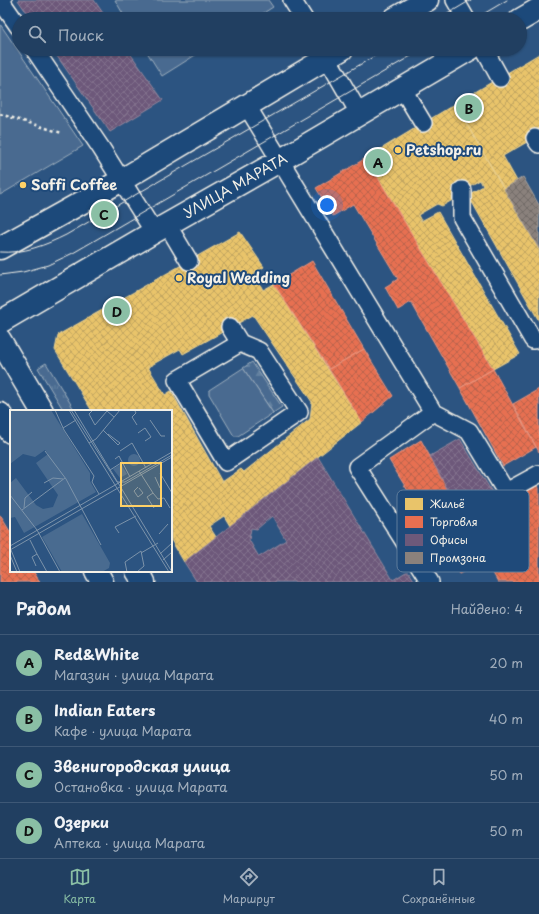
<!DOCTYPE html>
<html lang="ru">
<meta charset="utf-8">
<style>
:root{--surface:#213f61;--page:#294667;--text:#f1f3f6;--muted:#a2afbd;--line:#3e5876;--accent:#8abfa5}
body{margin:0;font-family:"Playpen Sans",sans-serif;background:var(--page);color:var(--text)}
.you{position:absolute;left:327px;top:205px;width:14px;height:14px;margin:-10px;border:3px solid #fff;border-radius:50%;background:#1a73e8;box-shadow:0 0 0 6px #1a73e833}
.badge{display:grid;place-items:center;width:26px;height:26px;border-radius:50%;background:var(--accent);color:#111;font-size:13px;font-weight:700}
.pin{position:absolute;translate:-50% -50%;border:2px solid #fff;box-shadow:0 1px 4px #0006}
.list{margin:0;padding:0;list-style:none}
h2{display:flex;justify-content:space-between;align-items:center;height:52px;margin:0;padding:0 16px;font-size:17px}
h2 small{font-size:13px;font-weight:400;color:var(--muted)}
.list li{display:grid;grid-template-columns:26px 1fr auto;gap:12px;align-items:center;box-sizing:border-box;height:56px;padding:0 16px;border-top:1px solid var(--line)}
.list b{display:block;font-size:15px;white-space:nowrap}
.list p{margin:0;font-size:13px;white-space:nowrap;color:var(--muted)}
.list em{font-size:13px;font-style:normal;color:var(--muted)}
.icon{flex:none;width:22px;height:22px;fill:none;stroke:currentColor;stroke-width:2;stroke-linecap:round;stroke-linejoin:round}
.map{position:relative;flex:none;width:539px;height:582px;overflow:hidden}
.search{position:absolute;background:var(--surface);box-shadow:0 1px 3px #0004;left:12px;right:12px;top:12px;height:44px;display:flex;align-items:center;gap:10px;box-sizing:border-box;padding:0 14px;border-radius:22px;color:var(--muted);font-size:15px}
.sheet{height:276px;background:var(--surface)}
nav{display:flex;justify-content:space-around;align-items:center;box-sizing:border-box;height:56px;border-top:1px solid var(--line);background:var(--surface);font-size:11px;color:var(--muted)}
nav a{display:grid;justify-items:center;gap:2px}
nav .on{color:var(--accent)}
.map>svg:first-child{display:block}
</style>
<div class="map">
<svg width="539" height="582" viewBox="0 0 539 582">
<defs>
<pattern id="grass-tufts" width="24" height="20" patternUnits="userSpaceOnUse"><rect width="24" height="20" fill="#496b90"/><path d="M3 7l-1-3M5 7V3M7 7l1-3M15 17l-1-3M17 17v-4M19 17l1-3" fill="none" stroke="#6481a0"/></pattern>
<pattern id="forest-firs" width="22" height="20" patternUnits="userSpaceOnUse"><rect width="22" height="20" fill="#496b90"/><path d="M5 1l3.5 6h-7zM16 11l3.5 6h-7z" fill="#6481a0"/></pattern>
<pattern id="homes-cross-hatch" width="8" height="8" patternUnits="userSpaceOnUse"><rect width="8" height="8" fill="#e9c46a"/><path d="M0 0l8 8M0 8l8-8" fill="none" stroke="#c1a561"/></pattern>
<pattern id="shops-cross-hatch" width="8" height="8" patternUnits="userSpaceOnUse"><rect width="8" height="8" fill="#e76f51"/><path d="M0 0l8 8M0 8l8-8" fill="none" stroke="#b8634e"/></pattern>
<pattern id="offices-cross-hatch" width="8" height="8" patternUnits="userSpaceOnUse"><rect width="8" height="8" fill="#6d597a"/><path d="M0 0l8 8M0 8l8-8" fill="none" stroke="#82718d"/></pattern>
<pattern id="industry-cross-hatch" width="8" height="8" patternUnits="userSpaceOnUse"><rect width="8" height="8" fill="#8a817c"/><path d="M0 0l8 8M0 8l8-8" fill="none" stroke="#706a66"/></pattern>
</defs>
<rect width="100%" height="100%" fill="#2c5481"/>
<filter id="ink" filterUnits="userSpaceOnUse"><feTurbulence type="fractalNoise" baseFrequency=".025" numOctaves="2"/><feDisplacementMap in="SourceGraphic" scale="8" xChannelSelector="R" yChannelSelector="G"/><feConvolveMatrix kernelMatrix="1 2 1 2 8 2 1 2 1" color-interpolation-filters="sRGB"/></filter>
<g filter="url(#ink)">
<path fill="url(#grass-tufts)" stroke="#9eaebc" d="M46,363L75,411H64L38,368Z"/>
<path fill="url(#forest-firs)" stroke="#9eaebc" d="M252,362L282,407L273,413L243,368Z"/>
<path fill="#496b90" stroke="#9eaebc" d="M115,0H268L273,7L254,19H126Z
M0,24L83,146L0,195Z
M145,49H205L162,76Z
M243,368L273,413L238,436H234L209,394V390Z"/>
<path fill="url(#homes-cross-hatch)" stroke="#ecd290" fill-rule="evenodd" d="M539,54V135L503,156L517,181L504,189L455,104Z
M455,104L539,249V321L468,195L483,186L480,180L459,192L458,197L442,206L437,204L418,215L421,221L438,212L520,354L493,369L366,158Z
M240,232L264,267L254,273L263,290L274,284L362,422L230,526L224,516L209,526L216,537L184,562L171,540V411H92L55,350L58,335ZM253,315L312,402L310,419L244,472L241,469L222,482L171,391L165,395L148,367L180,349L183,354Z"/>
<path fill="url(#shops-cross-hatch)" stroke="#eb967e" d="M366,158L493,369L460,388L411,302L398,310L385,287L398,279L353,204L333,216L316,188Z
M312,261L364,349L329,369L274,284Z
M364,349L393,396L362,422L329,369Z
M493,369L536,447L503,466L460,388Z
M539,389V452L513,404Z
M421,440L486,560L459,574L389,460Z
M537,485L539,488V582H498L467,527Z
M0,515L11,533V571H33L40,582H0Z"/>
<path fill="url(#offices-cross-hatch)" stroke="#96879b" fill-rule="evenodd" d="M18,0H94L107,19H31Z
M52,49H127L163,100L110,132Z
M460,439L501,507L467,527L430,456Z
M318,457L393,580L406,572H409L415,582H197L184,562ZM272,516L286,540L259,557L249,540L251,528L257,529Z"/>
<path fill="url(#industry-cross-hatch)" stroke="#aaa39c" d="M523,177L539,205V249L504,189Z"/>
<g fill="none" stroke-linecap="round" stroke-linejoin="round">
<defs>
<path id="service" d="M3,0V4L19,27
M292,0L304,19
M455,0L466,19
M34,49L101,148L154,232
M322,49L359,113
M484,49L500,78
M402,88L423,123
M247,106L433,412L357,467L430,582
M535,138L539,144
M462,190V218L533,340
M167,224L189,261
M230,327L240,343L177,380L226,462L299,412L259,351L240,343
M433,412L469,431L506,492L539,474"/>
<g id="tertiary">
<path d="M394,19L427,0"/>
<path d="M520,20L539,9"/>
<path d="M0,248L122,180L342,49"/>
<path id="s1" d="M0,322L154,232L281,160L470,49"/>
<path d="M0,340L42,411"/>
<path d="M0,414L11,432"/>
<path d="M96,571L102,582"/>
<path d="M137,571L144,582"/>
</g>
</defs>
<use href="#service" stroke="#f4f1e8" stroke-width="20"/>
<use href="#tertiary" stroke="#f4f1e8" stroke-width="25"/>
<path stroke="#f4f1e8" stroke-width="2.5" stroke-dasharray="3 3" stroke-linecap="butt" d="M0,114L62,133"/>
<use href="#service" stroke="#1f4a7a" stroke-width="17"/>
<use href="#tertiary" stroke="#1f4a7a" stroke-width="22"/>
<path stroke="#f4f1e8" stroke-width="1" d="M439,19L471,0
M475,19L507,0
M0,252C23,254 46,245 66,235L387,49
M0,275L23,272L48,265L73,253L423,49"/>
</g>
</g>
<g fill="#ffd166" stroke="#1f4a7a" stroke-width="1.5">
<circle cx="398" cy="150" r="4"/>
<circle cx="23" cy="185" r="4"/>
<circle cx="179" cy="278" r="4"/>
</g>
<g text-anchor="middle" stroke-width="4" stroke-linejoin="round" paint-order="stroke">
<g font-size="14" font-weight="bold" fill="#f4f1e8" stroke="#1f4a7a" text-anchor="start">
<text x="406" y="155">Petshop.ru</text>
<text x="31" y="190">Soffi Coffee</text>
<text x="187" y="283">Royal Wedding</text>
</g>
<g font-size="14" fill="#f4f1e8" stroke="#1f4a7a">
<text dy="5" stroke="none"><textPath href="#s1" startOffset="272">УЛИЦА МАРАТА</textPath></text>
</g>
</g>
<g transform="translate(10 410)">
<rect width="162" height="162" fill="#2c5481"/>
<path d="M0,0H41L80,63V71L86,82L14,123L5,107L0,108V73L6,68L26,95L33,99L43,97L48,85L26,53L38,44L35,40L25,47L13,44L0,54ZM118 50a6 6 0 1 1 12 0a6 6 0 1 1-12 0ZM111,54L117,64L110,68L103,59ZM72,104L100,153L99,158L92,162H52L32,127Z" fill="#496b90"/>
<path fill="none" stroke="#7c93aa" stroke-width="1" d="M45,0L54,20L84,66L82,72L89,84M59,0L79,33L86,29L110,0M61,0L107,72H115L162,45M64,0L162,162M83,0L79,4L85,15L97,1L104,7M125,1L126,3L122,7L127,15M140,10L151,26H155M53,18L66,10M93,20L108,35L110,33L98,24M128,23L135,18L141,27L135,31M79,33L159,162M35,41L56,69L91,135M110,41L122,33L136,58M105,49L109,46L120,67M100,60L111,53M129,61L143,83L137,87L144,98M150,63L162,83M145,67L150,78M34,73L43,68L53,69M128,77L124,81L128,87L133,83L129,78M143,83L148,89L154,88L160,98M0,85L27,120L50,162M14,98L15,88L22,82M12,100L55,68M109,123L105,117L126,106M149,124L158,114M20,130L27,144L22,147L26,156M0,136L162,42M0,140L162,47M1,140L10,162M131,143L148,133M27,144L37,162M150,144L162,133M0,145L7,162M153,150L162,142M117,162L115,152L131,141L134,156L127,162"/>
<path fill="#ffd166" fill-opacity="0.15" stroke="#ffd166" stroke-width="2" d="M111,53H151V96H111Z"/>
<rect width="162" height="162" fill="none" stroke="#f4f1e8" stroke-width="2"/>
</g>
<rect x="397" y="490" width="132" height="82" rx="6" fill="#1f4a7a" stroke="#5f7c9b" stroke-width="1"/>
<rect x="405" y="498" width="18" height="12" fill="#e9c46a"/>
<rect x="405" y="516" width="18" height="12" fill="#e76f51"/>
<rect x="405" y="534" width="18" height="12" fill="#6d597a"/>
<rect x="405" y="552" width="18" height="12" fill="#8a817c"/>
<g font-size="11" fill="#f4f1e8">
<text x="430" y="508">Жильё</text>
<text x="430" y="526">Торговля</text>
<text x="430" y="544">Офисы</text>
<text x="430" y="562">Промзона</text>
</g>
</svg>
<div class="you"></div>
<div class="pin badge" style="left:378px;top:162px">A</div>
<div class="pin badge" style="left:469px;top:108px">B</div>
<div class="pin badge" style="left:104px;top:214px">C</div>
<div class="pin badge" style="left:117px;top:311px">D</div>
<div class="search"><svg class="icon" aria-label="search" viewBox="0 0 24 24"><circle cx="10" cy="10" r="6"/><path d="M15 15l6 6"/></svg>Поиск</div>
</div>
<section class="sheet">
<h2>Рядом<small>Найдено: 4</small></h2>
<ul class="list">
<li><span class="badge">A</span><div><b>Red&amp;White</b><p>Магазин · улица Марата</p></div><em>20 m</em></li>
<li><span class="badge">B</span><div><b>Indian Eaters</b><p>Кафе · улица Марата</p></div><em>40 m</em></li>
<li><span class="badge">C</span><div><b>Звенигородская улица</b><p>Остановка · улица Марата</p></div><em>50 m</em></li>
<li><span class="badge">D</span><div><b>Озерки</b><p>Аптека · улица Марата</p></div><em>50 m</em></li>
</ul>
</section>
<nav>
<a class="on"><svg class="icon" aria-label="map" viewBox="0 0 24 24"><path d="M3 6l6-2 6 2 6-2v14l-6 2-6-2-6 2zM9 4v14M15 6v14"/></svg>Карта</a>
<a><svg class="icon" aria-label="directions" viewBox="0 0 24 24"><path d="M12 3l9 9-9 9-9-9zM9 14v-3h6M13 9l2 2-2 2"/></svg>Маршрут</a>
<a><svg class="icon" aria-label="saved" viewBox="0 0 24 24"><path d="M7 4h10v16l-5-4-5 4z"/></svg>Сохранённые</a>
</nav>
